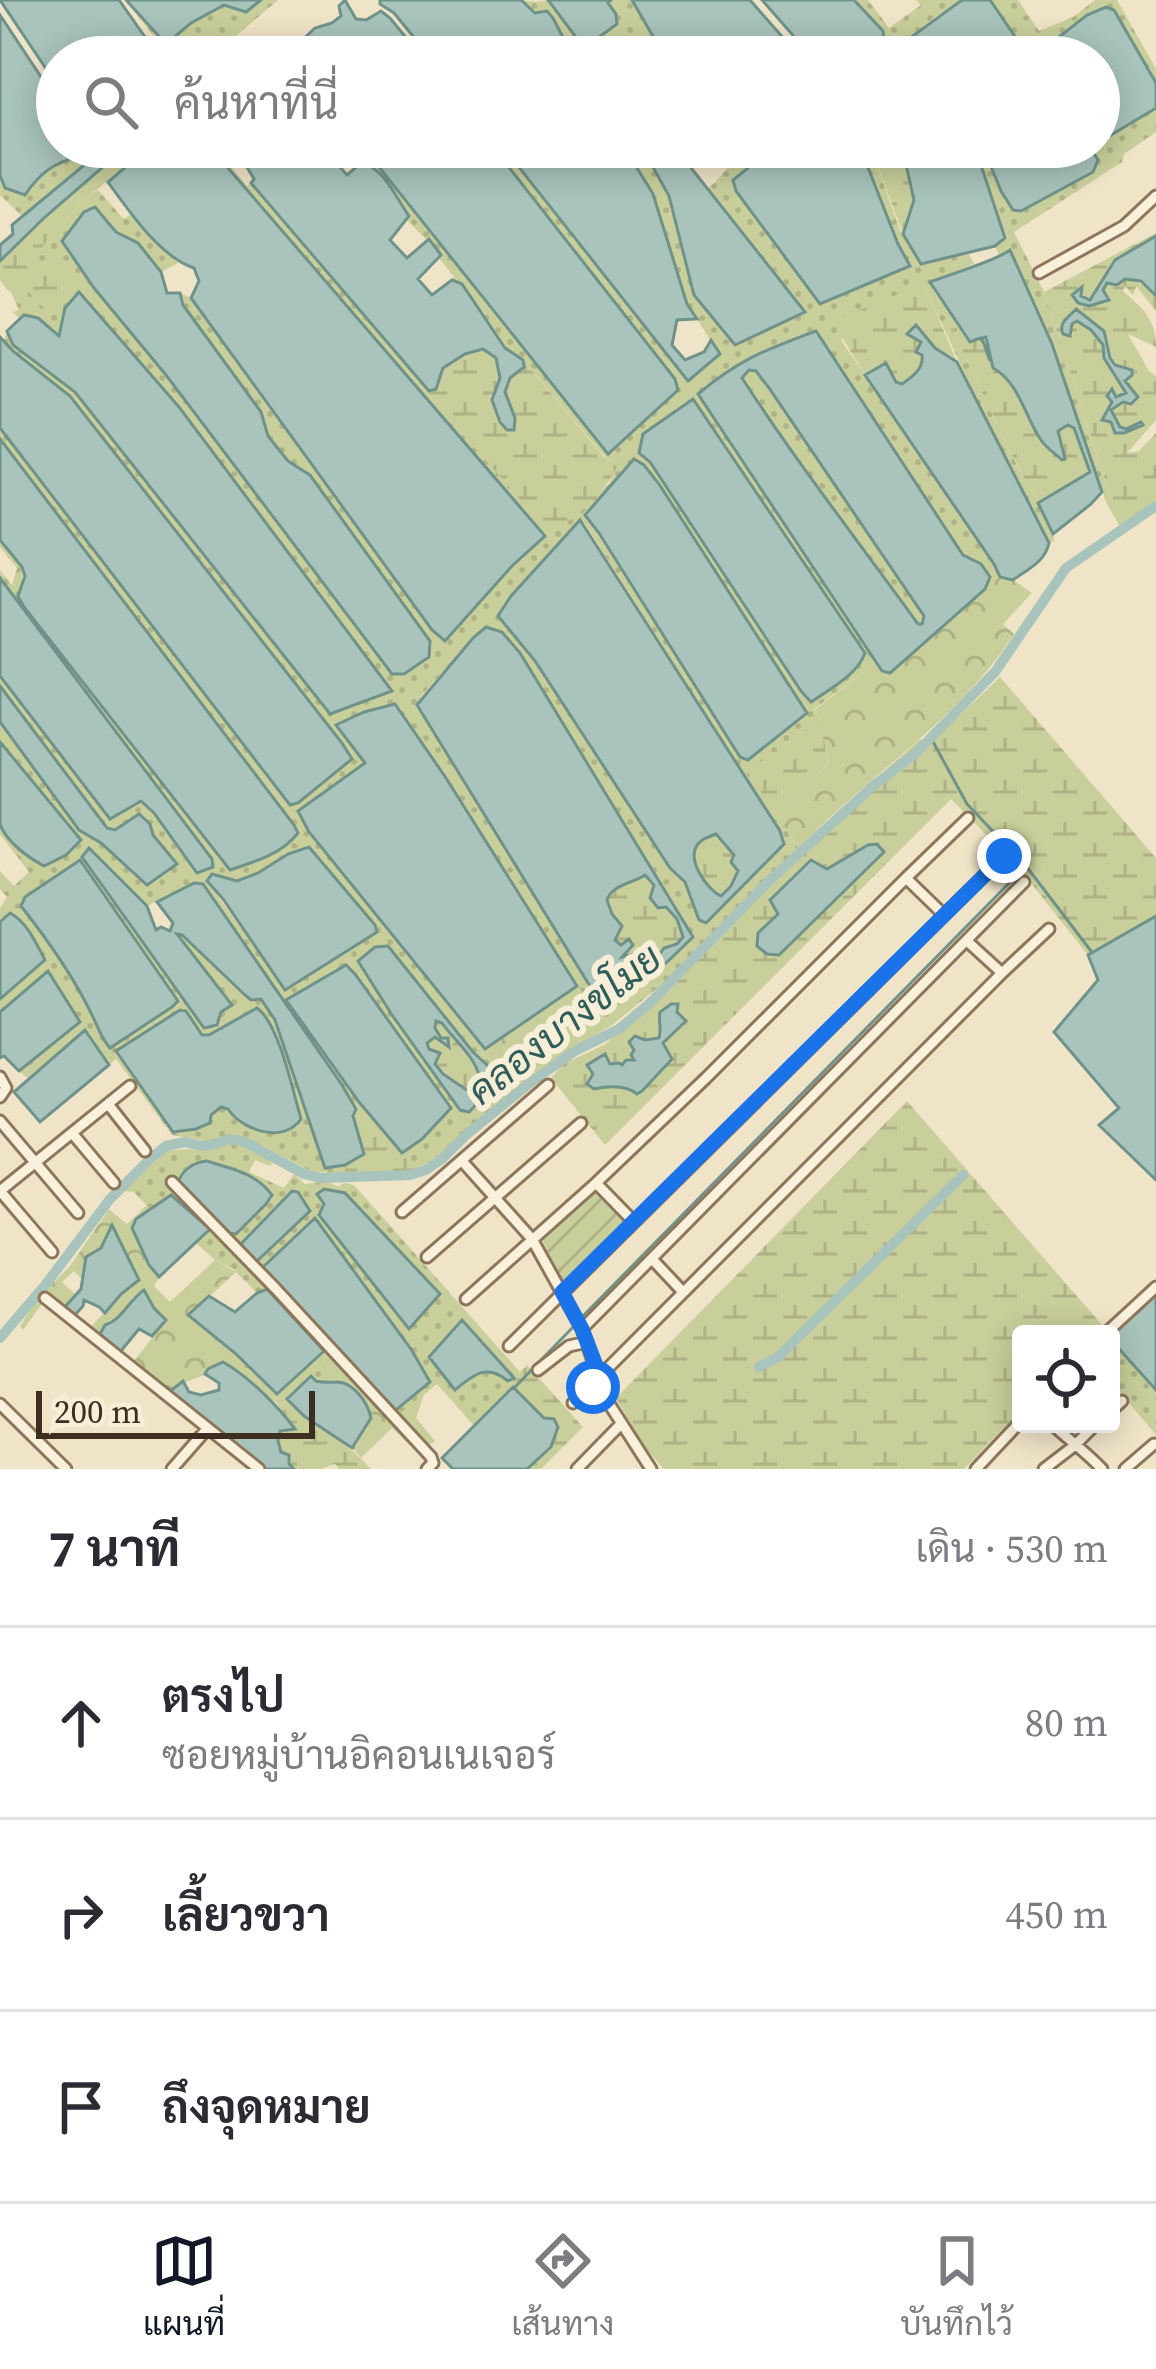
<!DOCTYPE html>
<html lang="th">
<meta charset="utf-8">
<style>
:root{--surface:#fff;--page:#f7f7f7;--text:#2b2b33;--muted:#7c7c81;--line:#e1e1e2;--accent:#111827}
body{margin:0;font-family:"Source Serif 4",Sarabun,serif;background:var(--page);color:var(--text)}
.controls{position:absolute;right:36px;bottom:36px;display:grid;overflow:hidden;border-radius:12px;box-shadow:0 6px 30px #0003}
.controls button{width:108px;height:108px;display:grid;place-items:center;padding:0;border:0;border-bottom:3px solid var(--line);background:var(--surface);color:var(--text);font:60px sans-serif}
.scale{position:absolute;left:36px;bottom:30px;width:279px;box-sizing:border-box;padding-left:12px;border:6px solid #3d2e20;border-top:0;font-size:33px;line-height:42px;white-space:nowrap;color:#3d2e20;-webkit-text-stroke:9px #f7eed8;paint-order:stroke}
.stop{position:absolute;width:36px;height:36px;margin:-27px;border:9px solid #1a73e8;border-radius:50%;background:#fff}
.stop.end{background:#1a73e8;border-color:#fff;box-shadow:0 3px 12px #0008}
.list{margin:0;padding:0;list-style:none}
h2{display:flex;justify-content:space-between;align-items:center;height:156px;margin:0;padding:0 48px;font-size:51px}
h2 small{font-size:39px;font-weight:400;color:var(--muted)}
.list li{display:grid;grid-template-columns:78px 1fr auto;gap:36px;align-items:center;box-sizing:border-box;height:192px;padding:0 48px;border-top:3px solid var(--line)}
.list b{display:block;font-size:45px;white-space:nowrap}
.list p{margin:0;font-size:39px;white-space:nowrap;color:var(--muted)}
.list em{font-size:39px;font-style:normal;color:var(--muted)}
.icon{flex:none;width:66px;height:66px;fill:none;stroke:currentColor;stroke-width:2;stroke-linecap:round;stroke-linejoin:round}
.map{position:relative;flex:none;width:1156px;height:1469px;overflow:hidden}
.search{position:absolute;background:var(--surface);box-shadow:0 6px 30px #0003;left:36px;right:36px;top:36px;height:132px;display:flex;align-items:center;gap:30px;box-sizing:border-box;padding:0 42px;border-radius:66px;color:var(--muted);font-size:45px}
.sheet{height:732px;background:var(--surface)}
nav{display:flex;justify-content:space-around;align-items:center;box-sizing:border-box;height:168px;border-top:3px solid var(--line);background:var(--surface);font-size:33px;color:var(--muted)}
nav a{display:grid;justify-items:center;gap:6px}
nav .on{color:var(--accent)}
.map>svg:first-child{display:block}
</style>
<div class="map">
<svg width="1156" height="1469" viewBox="0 0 1156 1469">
<defs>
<pattern id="grass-dots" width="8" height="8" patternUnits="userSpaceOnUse" patternTransform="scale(3)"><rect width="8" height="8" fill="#c9cf9b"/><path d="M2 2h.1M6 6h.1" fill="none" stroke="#aeb285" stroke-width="1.8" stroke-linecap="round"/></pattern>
<pattern id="forest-crowns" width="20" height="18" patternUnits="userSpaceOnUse" patternTransform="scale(3)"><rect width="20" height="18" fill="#c9cf9b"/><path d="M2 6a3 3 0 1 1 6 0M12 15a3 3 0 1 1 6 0" fill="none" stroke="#aeb285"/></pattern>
<pattern id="wetland-marsh" width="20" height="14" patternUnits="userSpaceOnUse" patternTransform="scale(3)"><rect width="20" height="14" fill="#c9cf9b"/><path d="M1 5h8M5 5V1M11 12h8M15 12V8" fill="none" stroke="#aeb285"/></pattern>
<pattern id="garden-furrows" width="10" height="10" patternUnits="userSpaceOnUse" patternTransform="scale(3)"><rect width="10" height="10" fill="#c9cf9b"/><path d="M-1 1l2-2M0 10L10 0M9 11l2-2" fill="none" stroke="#aeb285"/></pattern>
</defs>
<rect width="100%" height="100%" fill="#f0e4c8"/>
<path fill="url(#grass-dots)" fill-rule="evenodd" d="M262,0H278L211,57H170L130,6L166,44L191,23L225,4L246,12Z
M521,0L537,2L548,0L574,37L616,14L608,3L611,0H632L658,44L655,57H652L644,38L594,57H573L569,47Z
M854,0H868L889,28L921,5L916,0H962L935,17L886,57H868L884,42L883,31Z
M990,0H1018L1039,31L1073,17L1095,0H1117L1156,69V83L1114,10L1087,15L1050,45L1058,57H1032L1023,48L1011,57H987L1016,38Z
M1156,108V132L1124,154L1122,162L1014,232L1044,292L1111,499L1106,502L1052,344L1010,251L1000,258L995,246L1005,238L975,147H983L1001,191L1012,210L1097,160L1090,147H1099V118L1111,135Z
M81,147H106L24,218L0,195V175L5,188L33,183L57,162L79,157Z
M210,147H215L247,186L251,183L429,391L430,398L575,515L609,484L618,464L606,458L523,360L505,348L462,285L452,280L454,277L438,257L441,255L406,219L408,216L371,164L361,163L370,155L499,320L609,453L675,379L493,147H503L688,380L719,353L687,304L653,194L624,147H642L653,163L669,196L694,295L735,345L804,311L708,188C724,177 734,153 753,147C759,145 767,147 774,147L733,179L876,278L910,266L898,244L860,147H871L900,230L921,263L969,254L974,264L930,282L1010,452L1053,530L1054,541L1049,543L986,420L924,285L841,340L994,564L1000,577L994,583L981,564L963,555L816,332L698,394L877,662L813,710L820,719L813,725L748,771L799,849L666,981L611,1026L577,986L446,778L364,712L337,725L365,763L298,812L309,832L485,1049L482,1052L516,1089L433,1160L416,1169L402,1153L422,1139L451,1107L355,974L346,965L335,969L287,1000L359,1102L356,1109C310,1029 249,957 194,883L147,906L90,848L82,858L204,1027L232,1005L176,934H182L245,995L252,1000L261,998L275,1020L324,1167L345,1165V1173L312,1172L261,1145L233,1134L211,1142L172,1135L116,1059L109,1065L85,1030L27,1078L19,1071L80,1022L48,971L0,1012V999L45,960L9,913L0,922V908L7,897L0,889V871L14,886L29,872L0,834V824C13,841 25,856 44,867L66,855L80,840L0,742V722L79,830L100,843L147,885L165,871C160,833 160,839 128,820L115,831L107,828L0,686V676L102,810L111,818L141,800L213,866L212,859L0,578V570L12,585L17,568L0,547V540C19,563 29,564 18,596L24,607L222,862L230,870L258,860L290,843L294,825L0,439V428L290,805L352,759L242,613L70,396L14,352L4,340L7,331L13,345L74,392L179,407L80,292L65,308L59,337L38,318L24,315L20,319L13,312L19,310L10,290L28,291L44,308L51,262L31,260L83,201L98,190L124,219L131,214L178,263L161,272L138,243L116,232L94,288L166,375L392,673L404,674L429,657L430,641L310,475L288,461L267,436L261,412L183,305L180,293L191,298L445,640L513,564L545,536ZM693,399L865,653C857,674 831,689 811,701L801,691L650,462L639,453L643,434ZM634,460L644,465L659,484L807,713L748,760L740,757L599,532L585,516ZM580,521L585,524L780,831L784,844L699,920L685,882L670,868L535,661L499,616L511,596ZM502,632L520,653L685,921L625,993L610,1005L417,705L422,695L473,638ZM309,847L375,925L377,932L285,989L207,881L212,874L237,881L258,873L288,854ZM80,860L101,1037C82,990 52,946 21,906L25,897ZM388,946L473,1052L501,1078L460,1110L392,1015ZM257,1008L298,1126C274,1138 244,1132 228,1109L221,1107L211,1115L186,1011L202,1035H209Z
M749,369L756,370L769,388L924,616L922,624L918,625L778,434L742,378Z
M231,1142L251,1148L273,1161L270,1166L255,1160L249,1172L284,1188L294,1174L305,1184L326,1181L339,1187L344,1183L354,1185L520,1372L514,1378L462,1320L429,1357L454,1389C479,1372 487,1360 513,1387L474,1426L437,1384L390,1422L326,1363L342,1382C330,1383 320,1385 311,1376L282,1404L276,1402L277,1394L323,1351L267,1290L257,1293L233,1269L215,1260L196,1243L210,1229L171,1195L150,1209L134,1192L122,1191L168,1150L202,1149ZM324,1204L439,1294L409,1329L319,1215Z
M1111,1340L1156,1390V1435L1111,1381Z"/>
<path fill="url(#forest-crowns)" d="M990,577L994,582L1000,577L1013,580L1032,593L1003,624L1014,634C958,721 869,774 799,848L776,815L828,764L824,740L813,725L820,719L813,711L877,662L882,671L985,590Z
M577,986L611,1026L578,1045L516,1089L482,1052Z
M147,1205L150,1209L136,1219L135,1238L159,1277L154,1286L170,1302L215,1260L236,1272L188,1316L235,1353L277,1394L276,1402L260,1393L230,1366L180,1384L168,1393L131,1365L166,1320L154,1308L150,1297H133L123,1312L100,1334L120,1352L117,1354L89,1329L121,1294L139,1280L113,1226L101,1248L83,1269V1280L74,1271L62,1282L76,1295L64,1308L49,1294L23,1330L20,1326L39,1297L70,1266L109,1209L127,1224Z
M333,1356L390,1421L424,1394L416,1418L435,1441L418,1453L392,1428L361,1458L352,1448L371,1418L352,1387L342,1382L326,1363Z"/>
<path fill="url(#wetland-marsh)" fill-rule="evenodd" d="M126,147H149L83,201L32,259L51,262L74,286L53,309L44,308L28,291H8L0,280V261L45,217Z
M871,147H902L914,200L903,234Z
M1156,233V236L1137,248L1089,300L1081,296L1082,289L1073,295L1089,306L1107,282C1132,278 1138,278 1156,296V311L1136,286L1133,295L1125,286L1123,291C1143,308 1156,320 1156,347L1128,334L1149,371L1156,376V420L1127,453L1139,451L1156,433V502L1120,527L1106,502L1111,498L1044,292Z
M1001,260L1011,273L1010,269L1014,266L1025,292L1021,298L1029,317L1035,346C1022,328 1021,300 1004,283L1015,307L1016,325L1030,350L1038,385L1060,426L1058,428L1054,427L1030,380L1025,347L1018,338L1010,309L988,270L992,268L1000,276L998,265Z
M924,284L957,362L935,348L916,326L908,334L922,342L920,352L923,362L915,375L901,384L896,382L886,363L865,375L832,321Z
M935,293C939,298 944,303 949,308C962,325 959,341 986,337L993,368C1016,382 1019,409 1036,428L1035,424L1042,420L1052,437L1048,443L1044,442L1042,433L1037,436L1049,450L1058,454L1063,450L1058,431L1068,425L1073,427L1090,472L1038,503L1010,452Z
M483,349L497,358L500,378L492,400L515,418L505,393L510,378L523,367V360L605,458L618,464C610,488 572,524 548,531L430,397L429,391L436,389L443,368L465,354Z
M1000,677L1156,858V916L1088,955L1019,868L951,799L605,1145L551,1078L563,1064L604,1045L671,989L805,842L919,740L937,737ZM868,845L884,853L779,955L758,933L779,914L817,865L827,869ZM686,1021L663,1044L672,1059L630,1088L603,1087L592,1070L605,1054L610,1064L622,1066L635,1060L634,1051L645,1040L659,1038L662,1028Z
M813,725L824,740L828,764L776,815L747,771Z
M716,834C737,858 747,870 721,896C706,889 685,860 698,844C702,838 709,837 716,834Z
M645,875L677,919L683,937C664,958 647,960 620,958L621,945L614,940L621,926L612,914L607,900C613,884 632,884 645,875Z
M435,1020C454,1031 479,1063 481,1085L471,1093C450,1082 435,1067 427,1043L434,1037L444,1046L435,1028Z
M907,1101L1102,1325L1093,1334H1021V1410L964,1469H664L642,1444L616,1398Z
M359,1102L416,1169L405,1173H345V1165L364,1154L353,1116Z
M527,1365L583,1427L541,1469H527L551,1447L544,1418L509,1383Z
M287,1399C314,1425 346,1441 371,1469H339L335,1464L321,1469H294C283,1457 277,1446 280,1431L294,1428L276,1402L282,1404Z"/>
<path fill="url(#garden-furrows)" d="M594,1192L627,1224L566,1283L560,1278L542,1239Z"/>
<path fill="#a9c4bc" stroke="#6f938a" stroke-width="3" fill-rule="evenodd" d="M0,0H119L159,57H57V85Z
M126,0H261L246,12L224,5L191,23L166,44Z
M345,0L356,19L366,20L381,11L390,18L422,57H296V46L315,28L332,23L341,16L339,6Z
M380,0H521L535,13L547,11L553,18L573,57H430L394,13L380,4Z
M548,0H611L608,3L616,14L617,24L584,48Z
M632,0H750L800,57H665Z
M762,0H854L883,31L884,42L868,57H812Z
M962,0H990L1016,38L987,57H918L899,46Z
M1106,7L1114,10L1156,83V108L1111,135L1099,118V57H1058L1050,44L1087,15Z
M0,15L57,101V147H81L79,157C54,162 39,174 25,195L5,188L0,175Z
M106,147H126L45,217L0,261V245L13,234L12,225Z
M149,147H210L545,536L513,565L445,641L432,630L191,298L199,281L194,268C160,257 129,211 108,182Z
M235,147H340L331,157L347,175L361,163C384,167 396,198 409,216L390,240L407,258L429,239L441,255L418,279L432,295L452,280L462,284L505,348L523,360L524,367L510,378L505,392L515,418L514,430H507L500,422L492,400L500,378L496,358L483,349L465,354L443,368L436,389L429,391L251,183L254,179Z
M363,147H493L675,379L678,390L608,454Z
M503,147H624L653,194L687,304L697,319L677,320L672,345L685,360L704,352L711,340L720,354L688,381Z
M642,147H682L688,164L805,312L735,345L694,295L669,196Z
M774,147H860L898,244L910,266L820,304L736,191L733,180Z
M902,147H975L1005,238L995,246L921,264L903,234L914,200Z
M983,147H1090L1098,160L1093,172L1021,211L1013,210L1001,191Z
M95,207L116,232L138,243L161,272L167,293H180L183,305L261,412L268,436L288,461L310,475L430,641L429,657L404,674H392L166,375L94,288L62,241L84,212Z
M1156,236V296L1141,281L1125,279L1117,285L1107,283L1103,290L1109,300L1089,306L1078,303L1072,295L1082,287L1081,296L1090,300L1115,260Z
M1010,250L1052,344L1102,492L1091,504L1053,534L1038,503L1090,472L1074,428L1068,425L1058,431L1065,459L1062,460C1055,453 1047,449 1041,440C1025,417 1019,382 993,368L986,337L982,338L990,361L987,348L980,338L970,342L930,282C950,274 996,261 1010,250Z
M79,292L179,407L392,691L330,714L75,392L13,345L7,331L24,315L38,318L59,336L65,308Z
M1076,309L1104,331L1110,358L1115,365L1132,370V375L1125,381L1138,397L1131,404L1123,402L1111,410L1120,427L1126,429L1141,422L1143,425L1124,433H1115L1111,422L1102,420L1112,402L1107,396L1112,389L1116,397L1126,393L1104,358L1103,345L1091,330L1077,321L1072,324L1070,336L1063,334C1058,322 1069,317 1076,309Z
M916,325L935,348L957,362L1049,543C1045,562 1028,569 1013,580L1000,577L994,564L865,375L886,363L896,382L902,384C912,377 924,369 922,355L916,352L921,342L907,334Z
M816,331L963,555L981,564L990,577L985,589L890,673L882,671L698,394C740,359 765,350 816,331ZM749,370L756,371L769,388L924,616L922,624H918C859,542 797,463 742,378Z
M0,337L14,352L70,396L342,743L352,759L298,803L290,805L0,428Z
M693,399L865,653C857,675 830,689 811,702L801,691L650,462L639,453L643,434Z
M0,439L294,825L298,833C282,854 254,862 230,870L24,607L18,596L25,576L22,567L0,540Z
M634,459L644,465L659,484L807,713L748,760L740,757L599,533L585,515Z
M580,520L780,831L784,844L706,923L699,920L685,882L670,868L535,661L498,616L511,596ZM716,834L734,855L731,862L738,871L731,886L721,896C706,889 686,859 698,844C702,838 709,837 716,834Z
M0,578L212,859L213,867L197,873L154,813L141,801L110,819L0,676Z
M486,627L502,632L520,653L693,937L668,961L610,1006L588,983L417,705L473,638ZM645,875L654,885L650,898L658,908L666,907L677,919L683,937L677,944L664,948L658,957L646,960L634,954L622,957L633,945L629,939L621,945L615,940L622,926L612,914L607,900C613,884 632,884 645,875Z
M0,686L107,828L115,830L139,814L150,824L153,835L177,864L147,885L101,843L79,830L0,722Z
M395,704L446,778L577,986L485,1049L309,832L298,811L365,763L336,725L364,712Z
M0,742L81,840L66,855L44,866C29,858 6,842 0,824C0,814 0,757 0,742Z
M877,844L884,852L779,955L767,954L757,946L758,933L778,914L770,900L811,860L827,869L868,845Z
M309,847L375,925L377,932L285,990L223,899L207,881L212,874L237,881L258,873L288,854Z
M89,848L147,906L156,930L161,927L170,931L173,923L157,902L194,883L203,884L342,1085L356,1109L353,1116L364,1154L345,1165L325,1168L275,1020L261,999L251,1000L245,995L182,935L177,934L232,1005L221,1012L217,1025L204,1028L82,857Z
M80,860L178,1001L172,1007L110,1048C100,1037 98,1026 91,1013C73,976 47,939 21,906L25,897Z
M10,913C27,922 36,943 45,960L0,999V922Z
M1156,916V1180L1099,1125L1119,1108L1054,1032L1098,980L1088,955Z
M388,946L473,1052L501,1078L469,1112L460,1110L392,1015L358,961L375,947ZM436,1021L442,1023C457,1044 479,1059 481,1085L471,1093L443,1074L435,1064L440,1053L429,1049L427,1043L435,1037L449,1047L448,1038H441L435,1028Z
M346,965L355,974L451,1108L422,1139L402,1153L359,1102L286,1000Z
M48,971L80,1022L19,1071L4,1056L0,1058V1012Z
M671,1004H678L677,1012L686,1021L663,1043L672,1059L642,1091L637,1094C625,1084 608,1086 594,1089L587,1084L593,1074L587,1065L605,1054L610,1064L619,1063L622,1065L626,1060H634L631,1055L634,1050L629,1042L635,1036L645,1040L659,1038C662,1028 658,1022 660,1012Z
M257,1008C279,1023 293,1092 301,1119C284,1144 243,1131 228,1109L221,1107L211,1115L210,1123L196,1129L173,1132L116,1051L180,1010L186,1011L202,1035H209Z
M85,1030L109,1065L40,1122L14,1092Z
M207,1161C232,1169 256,1173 272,1195L266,1204L236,1234L227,1233L178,1184C181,1170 194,1162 207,1161Z
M324,1189L345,1193L440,1294L409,1329L319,1215L324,1204L317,1194Z
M292,1191L298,1192L310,1211L256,1262L239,1246Z
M171,1195L210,1229L159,1277L149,1265L132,1228L136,1219Z
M315,1218L411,1349L430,1382L396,1410L390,1406L262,1268Z
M112,1225L139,1280L121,1294L105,1313L99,1307L84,1300L83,1306L73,1317L64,1308L81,1289L86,1257L101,1248Z
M267,1289L324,1351L277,1394L235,1353L188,1315L209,1296L235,1312L257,1293Z
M144,1290L154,1308L166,1320L152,1336L139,1329L120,1352L100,1334L105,1325C122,1320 129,1300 144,1290Z
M1156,1294V1390L1111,1340V1336Z
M462,1320L514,1378L508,1381C486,1363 473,1375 455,1390L429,1357Z
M223,1362C248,1376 278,1406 295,1429L280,1431L278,1441L281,1452L289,1455V1464L294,1469H265L168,1393L183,1381L189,1392L201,1395L219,1390V1383L205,1374L208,1369Z
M311,1376L316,1381C323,1383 330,1382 338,1382C354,1383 368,1403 371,1418L352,1448L304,1416L287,1399Z
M513,1387L544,1418L554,1419L558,1427L551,1447L527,1469H453L442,1458Z"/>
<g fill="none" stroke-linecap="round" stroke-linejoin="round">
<path stroke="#6f938a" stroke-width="3" d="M931,738L967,804L1026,866L1091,951
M581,1318L1026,866
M514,1388L575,1325"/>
<path stroke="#a9c4bc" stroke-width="10" d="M0,1338L46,1284L110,1199L151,1158L166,1146L185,1142L201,1146L211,1145L230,1139L245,1142L304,1174L320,1178L410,1175L426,1170L442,1159L466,1135L530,1083L575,1051L619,1029L650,1003L772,878L872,787L917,752L995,672L1066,568L1156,506
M759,1367L778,1357L963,1175"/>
<defs>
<path id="minor" d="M1039,273L1124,226L1156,196
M906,878L968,818
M1002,973L1049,929
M0,1077L6,1088L0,1097
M108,1104L145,1151
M0,1121L78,1213
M72,1133L114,1183
M462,1161L532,1239L582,1329L606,1399L651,1469
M172,1182L275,1288L431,1457L433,1463L427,1469
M596,1183L634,1222
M0,1191L130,1086
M1,1192L52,1252
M402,1212L548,1085
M427,1257L581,1123
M652,1259L683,1292
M45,1298L259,1469
M466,1299L596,1183L706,1078L906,878L944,915
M582,1329L1024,882
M1105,1334L1156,1287
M509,1346L1004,856
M538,1370L569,1346L587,1342
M600,1376L1002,973L967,941
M573,1403L600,1380
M0,1404L66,1469
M1111,1411L1122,1401
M1052,1424C1069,1440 1086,1452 1102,1469
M172,1469L207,1429
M577,1469L621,1424
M976,1469L1021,1421
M1044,1469L1074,1446L1096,1424
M1125,1469L1154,1444"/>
</defs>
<use href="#minor" stroke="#8d765c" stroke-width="15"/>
<use href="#minor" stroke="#faf1dc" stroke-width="9"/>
</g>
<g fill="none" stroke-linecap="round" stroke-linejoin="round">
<path stroke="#1a73e8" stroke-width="15" d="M593,1387L600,1380V1376L582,1329L562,1292L1004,856"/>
</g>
<g text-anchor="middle" stroke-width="12" stroke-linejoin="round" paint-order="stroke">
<g font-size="39" font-style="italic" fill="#2f5d5a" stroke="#f7eed8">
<text transform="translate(564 1024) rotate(-38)" y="14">คลองบางขโมย</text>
</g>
</g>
</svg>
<div class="controls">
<button><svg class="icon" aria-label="locate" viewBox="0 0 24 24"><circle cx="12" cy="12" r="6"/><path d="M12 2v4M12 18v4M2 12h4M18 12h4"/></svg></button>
</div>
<div class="scale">200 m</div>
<div class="stop" style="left:593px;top:1387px"></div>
<div class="stop end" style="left:1004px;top:856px"></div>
<div class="search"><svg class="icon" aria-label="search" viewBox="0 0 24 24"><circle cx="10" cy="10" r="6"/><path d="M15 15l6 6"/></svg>ค้นหาที่นี่</div>
</div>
<section class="sheet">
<h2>7 นาที<small>เดิน · 530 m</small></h2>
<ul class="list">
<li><svg class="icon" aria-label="ahead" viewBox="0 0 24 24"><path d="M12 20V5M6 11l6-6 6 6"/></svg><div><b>ตรงไป</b><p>ซอยหมู่บ้านอิคอนเนเจอร์</p></div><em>80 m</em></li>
<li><svg class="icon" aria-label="right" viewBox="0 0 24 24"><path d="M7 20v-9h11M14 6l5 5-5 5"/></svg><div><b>เลี้ยวขวา</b></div><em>450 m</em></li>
<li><svg class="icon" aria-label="arrive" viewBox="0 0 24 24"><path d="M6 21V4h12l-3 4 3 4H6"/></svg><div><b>ถึงจุดหมาย</b></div></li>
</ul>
</section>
<nav>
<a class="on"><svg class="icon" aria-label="map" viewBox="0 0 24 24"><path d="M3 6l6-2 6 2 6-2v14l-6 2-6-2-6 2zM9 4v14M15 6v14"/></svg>แผนที่</a>
<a><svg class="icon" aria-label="directions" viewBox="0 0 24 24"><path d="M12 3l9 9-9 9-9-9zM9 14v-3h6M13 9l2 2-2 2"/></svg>เส้นทาง</a>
<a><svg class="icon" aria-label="saved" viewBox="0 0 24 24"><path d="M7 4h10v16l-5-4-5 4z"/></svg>บันทึกไว้</a>
</nav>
